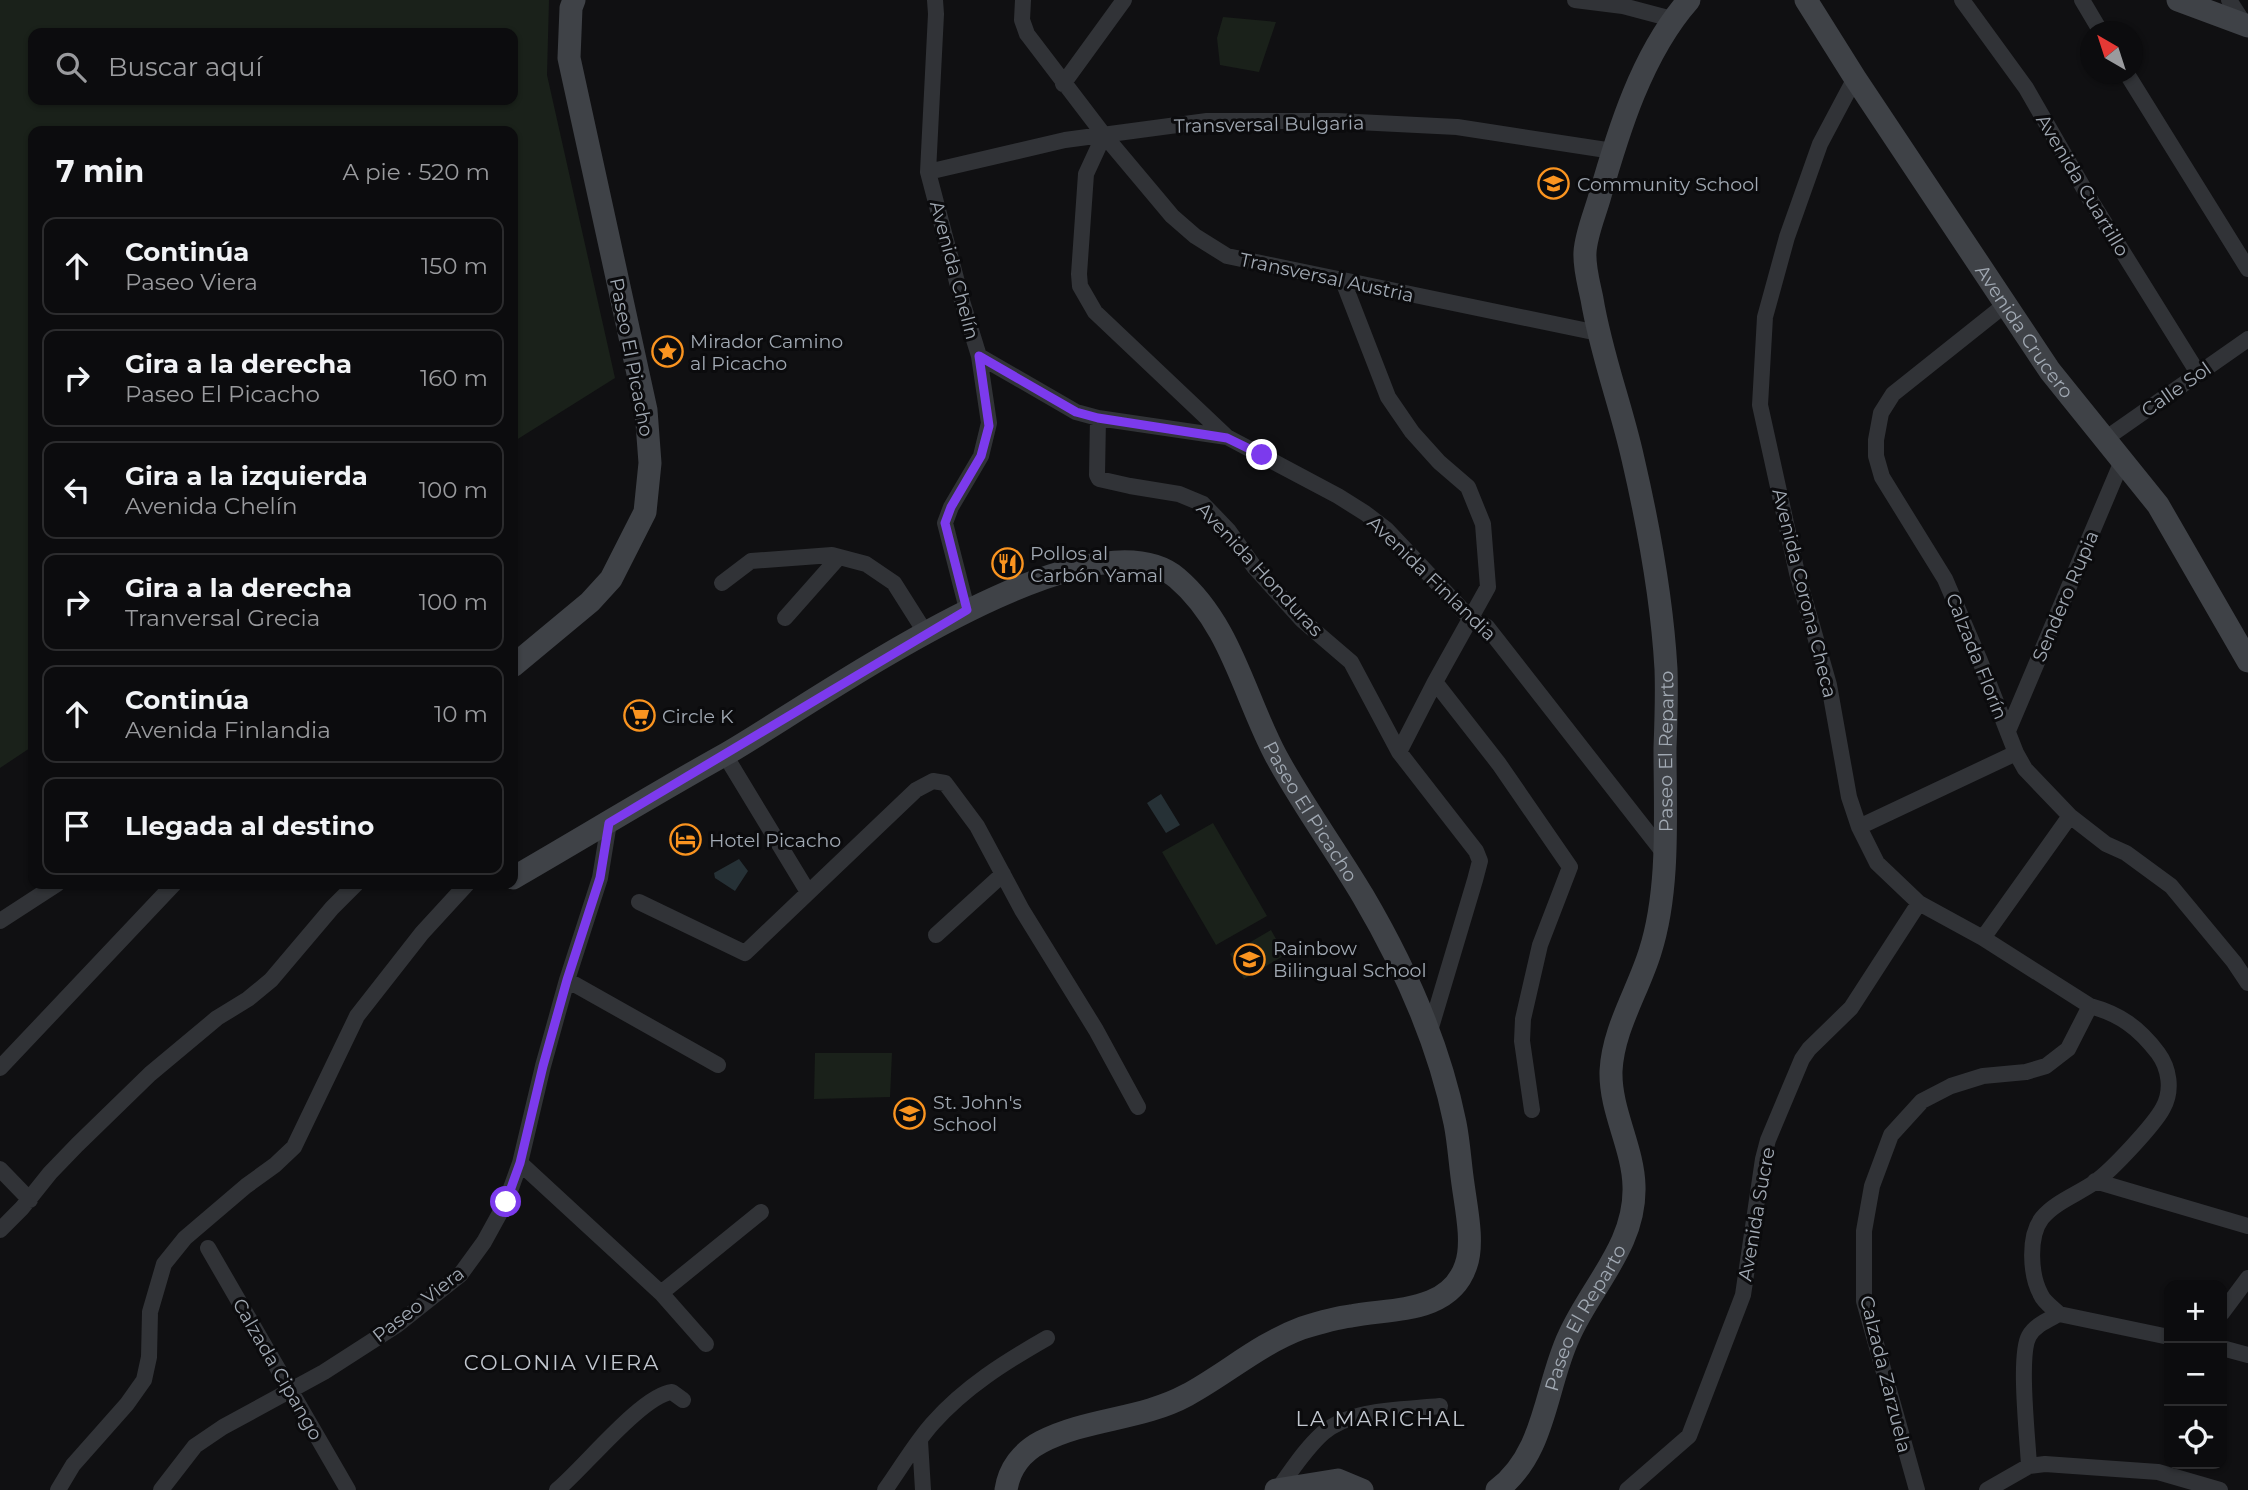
<!DOCTYPE html>
<html lang="es">
<meta charset="utf-8">
<style>
:root{--surface:#0c0c0e;--page:#151517;--text:#f1f3f6;--muted:#9a9b9e;--line:#2c2c2e}
body{margin:0;font-family:Montserrat,sans-serif;background:var(--page);color:var(--text)}
.controls{position:absolute;right:21px;bottom:21px;display:grid;overflow:hidden;border-radius:14px;box-shadow:0 2px 5px #0004}
.controls button{width:63px;height:63px;display:grid;place-items:center;padding:0;border:0;border-bottom:2px solid var(--line);background:var(--surface);color:var(--text);font:35px sans-serif}
.compass{position:absolute;left:2080px;top:21px;width:63px;height:63px;border-radius:50%;background:var(--surface);box-shadow:0 2px 5px #0004;rotate:321deg}
.stop{position:absolute;width:21px;height:21px;margin:-16px;border:5px solid #7c3aed;border-radius:50%;background:#fff}
.stop.end{background:#7c3aed;border-color:#fff;box-shadow:0 2px 7px #0008}
.list{margin:0;padding:0;list-style:none}
h2{display:flex;justify-content:space-between;align-items:center;height:91px;margin:0;padding:0 28px;font-size:30px}
h2 small{font-size:23px;font-weight:400;color:var(--muted)}
.list li{display:grid;grid-template-columns:46px 1fr auto;gap:21px;align-items:center;box-sizing:border-box;height:98px;margin:0 14px 14px;padding:0 14px;border:2px solid var(--line);border-radius:14px}
.list b{display:block;font-size:26px;white-space:nowrap}
.list p{margin:0;font-size:23px;white-space:nowrap;color:var(--muted)}
.list em{font-size:23px;font-style:normal;color:var(--muted)}
.icon{flex:none;width:38px;height:38px;fill:none;stroke:currentColor;stroke-width:2;stroke-linecap:round;stroke-linejoin:round}
.map{position:relative;flex:none;width:2248px;height:1490px;overflow:hidden}
.search{position:absolute;background:var(--surface);box-shadow:0 2px 5px #0004;left:28px;top:28px;width:490px;height:77px;display:flex;align-items:center;gap:18px;box-sizing:border-box;padding:0 24px;border-radius:14px;color:var(--muted);font-size:26px}
.panel{position:absolute;background:var(--surface);box-shadow:0 2px 5px #0004;left:28px;top:126px;width:490px;height:763px;border-radius:14px}
.map>svg:first-child{display:block}
</style>
<div class="map">
<svg width="2248" height="1490" viewBox="0 0 2248 1490">
<rect width="100%" height="100%" fill="#101012"/>
<path fill="#1a211a" fill-rule="evenodd" d="M0,0H549L547,75L615,378L513,442V131H33V746L0,768ZM513,33V100H33V33Z
M1223,17L1276,22L1259,72L1220,65L1217,38Z
M1213,823L1267,916L1216,945L1162,852Z
M1271,930L1285,955L1244,979L1230,954Z
M815,1053H892L890,1097L814,1099Z"/>
<path fill="#263136" d="M1161,794L1180,825L1166,833L1147,803Z
M739,859L748,871L735,891L715,878L714,873Z"/>
<g fill="none" stroke-linecap="round" stroke-linejoin="round">
<path stroke="#313337" stroke-width="16" d="M935,0L936,14L928,172L962,301L979,356L989,423L981,456L951,507L945,523L967,609
M1023,0L1022,20L1027,34L1104,135L1172,216L1195,236L1227,256L1598,333
M1575,0L1623,6L1672,19
M1962,0L2026,88L2091,201L2198,373
M2082,0L2101,32
M2229,0L2247,28
M2127,74L2248,269
M1855,78L1820,144L1787,237L1765,317L1760,405L1797,573L1829,685L1849,797L1859,827L1877,863L1919,903L1983,938L2090,1006C2120,1014 2139,1028 2158,1053C2169,1068 2173,1090 2163,1108C2154,1125 2111,1171 2095,1182C2078,1194 2055,1202 2042,1218C2028,1236 2030,1275 2041,1295C2044,1302 2053,1308 2059,1314
M1063,84L1124,0
M1104,135L1086,174L1079,274L1080,286L1095,312L1227,437L1338,496L1365,513L1386,529L1471,619L1487,627L1663,852
M928,172L1065,140L1207,121H1337L1457,127L1613,151
M1343,281L1388,397L1412,432L1439,462L1468,487L1483,524L1488,587L1435,682L1399,752
M2006,304L1893,394L1881,413L1876,440V456L1882,477L1945,579L1980,661L2016,753L2025,769L2070,816L2106,844L2126,853L2171,886L2234,962L2248,983
M979,356L1076,412L1098,418L1227,437
M1098,418L1097,475L1099,479L1130,486L1179,494L1203,504L1228,530L1255,568L1302,620L1351,662L1399,752L1476,851L1480,861L1475,880L1429,1034
M2105,439L2248,339
M722,583L751,561L832,555L866,564L894,583L925,632
M785,618L839,557
M1435,682L1499,764L1570,867L1540,945L1523,1019L1522,1041L1532,1110
M2008,731L2122,461
M725,755L808,892
M1859,827L2016,753
M639,902L745,953L916,790L933,781L945,783L977,826L1022,910L1096,1030L1138,1107
M0,921L57,884
M936,935L1003,874
M1983,938L2070,816
M567,980L718,1065
M0,1068L174,884
M520,1163L661,1293L706,1344
M0,1169L30,1200
M2095,1181L2248,1226
M0,1230L22,1208L50,1173L77,1145L150,1074L217,1018L248,999L271,980L332,908L356,884
M208,1248L348,1490
M661,1293L761,1212
M2222,1313L2248,1278
M2059,1314L2169,1337
M2222,1348L2248,1355
M920,1441L923,1490
M2029,1466C2028,1441 2018,1355 2029,1336C2035,1325 2048,1320 2059,1314
M1278,1489C1292,1470 1305,1449 1323,1433C1352,1408 1404,1410 1440,1406
M58,1490L73,1465L127,1404L144,1380L149,1357L150,1312L164,1264L185,1238L246,1186L275,1165L294,1147L357,1016L422,933L467,884
M161,1490L195,1446L223,1427L324,1372L397,1325L460,1275L484,1242L506,1202L520,1163L543,1066L567,980L600,878L609,823
M557,1490C583,1469 642,1395 672,1392L683,1400
M885,1490C901,1468 915,1443 933,1423C965,1387 1005,1362 1047,1338
M1627,1490L1689,1436L1743,1295L1763,1159L1768,1140L1802,1059L1809,1049L1851,1008L1919,903
M1917,1490L1864,1301V1231L1872,1186L1891,1135L1922,1101L1951,1086L1983,1076L2026,1072L2046,1066L2068,1049L2090,1006
M1987,1490L2029,1466L2045,1464L2158,1472L2220,1490"/>
<g stroke="#3f4247" stroke-width="23">
<path id="s1" d="M1806,0L1855,78L2050,371L2158,505L2248,661"/>
<path d="M2178,0L2248,26"/>
<path d="M513,666L590,602L611,579L645,512L650,463L646,410L569,58L571,8L574,0"/>
<path id="s2" d="M513,878C584,837 654,794 726,754C809,707 1088,503 1177,578C1231,624 1244,696 1276,756C1302,804 1335,849 1363,896C1403,964 1439,1044 1455,1123C1459,1143 1460,1164 1463,1184C1466,1207 1474,1243 1466,1265C1450,1314 1391,1308 1351,1316C1334,1318 1318,1323 1302,1328C1259,1344 1226,1374 1187,1395C1141,1420 1087,1418 1041,1442C1022,1452 1009,1469 1006,1490"/>
<path d="M1276,1490L1338,1480L1362,1490"/>
<path id="s3" d="M1497,1490C1546,1453 1545,1387 1569,1336C1591,1286 1636,1245 1634,1186C1633,1147 1610,1111 1611,1071C1613,1029 1638,991 1650,952C1670,890 1665,813 1665,748C1666,722 1667,695 1666,669C1662,599 1649,528 1633,459C1621,405 1601,354 1592,299C1589,284 1584,268 1585,252C1586,235 1594,216 1599,199C1618,132 1642,53 1689,0"/>
</g>
</g>
<g fill="none" stroke-linecap="round" stroke-linejoin="round">
<path stroke="#7c3aed" stroke-width="9" d="M506,1202L520,1163L543,1066L567,980L600,878L609,823L967,610L945,523L951,507L981,456L989,426L979,356L1076,412L1098,418L1227,438L1262,455"/>
</g>
<defs>
<symbol id="school-ring" viewBox="-11 -11 22 22"><circle r="9.5" fill="#0b0b0d" stroke="#fa9420" stroke-width="1.5"/><path d="M0-5L7-2L0 1L-7-2ZM-4 1L0 2.5L4 1V4Q0 6-4 4Z" fill="#fa9420"/></symbol>
<symbol id="sight-ring" viewBox="-11 -11 22 22"><circle r="9.5" fill="#0b0b0d" stroke="#fa9420" stroke-width="1.5"/><path d="M0-6L1.8-2.2L6-1.7L2.9 1.2L3.7 5.4L0 3.3L-3.7 5.4L-2.9 1.2L-6-1.7L-1.8-2.2Z" fill="#fa9420"/></symbol>
<symbol id="restaurant-ring" viewBox="-11 -11 22 22"><circle r="9.5" fill="#0b0b0d" stroke="#fa9420" stroke-width="1.5"/><path d="M-5-6h1v4h1v-4h1v4h1v-4h1v5L-1.5 .5V6h-2V.5L-5-1ZM5-6V6H3V1.5H1.5Q1.5-4 5-6Z" fill="#fa9420"/></symbol>
<symbol id="supermarket-ring" viewBox="-11 -11 22 22"><circle r="9.5" fill="#0b0b0d" stroke="#fa9420" stroke-width="1.5"/><path d="M-6-5.5h2.5l.6 2H6L4.5 2H-2.5L-4.4-4H-6ZM-1.5 3.2a1.3 1.3 0 1 0 .1 0ZM3 3.2a1.3 1.3 0 1 0 .1 0Z" fill="#fa9420"/></symbol>
<symbol id="hotel-ring" viewBox="-11 -11 22 22"><circle r="9.5" fill="#0b0b0d" stroke="#fa9420" stroke-width="1.5"/><path d="M-6-4.5h1.5V1H6V5H4.5V3h-9V5H-6ZM-4 0a1.8 1.8 0 1 1 3.6 0ZM.5 0V-2.5h3Q6-2.5 6 0Z" fill="#fa9420"/></symbol>
</defs>
<g fill-rule="evenodd">
<use href="#school-ring" x="1536" y="166" width="35" height="35"/>
<use href="#sight-ring" x="650" y="334" width="35" height="35"/>
<use href="#restaurant-ring" x="990" y="546" width="35" height="35"/>
<use href="#supermarket-ring" x="622" y="698" width="35" height="35"/>
<use href="#hotel-ring" x="668" y="822" width="35" height="35"/>
<use href="#school-ring" x="1232" y="942" width="35" height="35"/>
<use href="#school-ring" x="892" y="1096" width="35" height="35"/>
</g>
<g text-anchor="middle" stroke-width="6" stroke-linejoin="round" paint-order="stroke">
<g font-size="19" fill="#a1a9b3" stroke="#0b0b0d">
<text transform="translate(1269 124) rotate(-1)" y="7">Transversal Bulgaria</text>
<text transform="translate(2083 185) rotate(59)" y="7">Avenida Cuartillo</text>
<text transform="translate(955 270) rotate(75)" y="7">Avenida Chelín</text>
<text transform="translate(1327 277) rotate(12)" y="7">Transversal Austria</text>
<text dy="7" stroke="none"><textPath href="#s1" startOffset="397">Avenida Crucero</textPath></text>
<text transform="translate(632 357) rotate(79)" y="7">Paseo El Picacho</text>
<text transform="translate(2176 389) rotate(-35)" y="7">Calle Sol</text>
<text transform="translate(1260 569) rotate(47)" y="7">Avenida Honduras</text>
<text transform="translate(1432 578) rotate(44)" y="7">Avenida Finlandia</text>
<text transform="translate(1805 593) rotate(76)" y="7">Avenida Corona Checa</text>
<text transform="translate(2065 596) rotate(-67)" y="7">Sendero Rupia</text>
<text transform="translate(1977 656) rotate(68)" y="7">Calzada Florín</text>
<text dy="7" stroke="none"><textPath href="#s3" startOffset="784">Paseo El Reparto</textPath></text>
<text dy="7" stroke="none"><textPath href="#s2" startOffset="1020">Paseo El Picacho</textPath></text>
<text transform="translate(1756 1214) rotate(-80)" y="7">Avenida Sucre</text>
<text transform="translate(418 1304) rotate(-38)" y="7">Paseo Viera</text>
<text dy="7" stroke="none"><textPath href="#s3" startOffset="196">Paseo El Reparto</textPath></text>
<text transform="translate(278 1369) rotate(60)" y="7">Calzada Cipango</text>
<text transform="translate(1886 1374) rotate(76)" y="7">Calzada Zarzuela</text>
</g>
<g font-size="19" fill="#a1a9b3" stroke="#0b0b0d" text-anchor="start">
<text x="1577" y="191">Community School</text>
<text x="690" y="348">Mirador Camino<tspan x="690" dy="22">al Picacho</tspan></text>
<text x="1030" y="560">Pollos al<tspan x="1030" dy="22">Carbón Yamal</tspan></text>
<text x="662" y="723">Circle K</text>
<text x="709" y="847">Hotel Picacho</text>
<text x="1273" y="955">Rainbow<tspan x="1273" dy="22">Bilingual School</tspan></text>
<text x="933" y="1109">St. John's<tspan x="933" dy="22">School</tspan></text>
</g>
<g font-size="21" letter-spacing="2" fill="#c2c7cf" stroke="#0b0b0d">
<text x="562" y="1370">COLONIA VIERA</text>
<text x="1381" y="1426">LA MARICHAL</text>
</g>
</g>
</svg>
<div class="controls">
<button>+</button>
<button>−</button>
<button><svg class="icon" aria-label="locate" viewBox="0 0 24 24"><circle cx="12" cy="12" r="6"/><path d="M12 2v4M12 18v4M2 12h4M18 12h4"/></svg></button>
</div>
<svg class="compass" viewBox="-18 -18 36 36"><path d="M0-13l5 13h-10z" fill="#e53935"/><path d="M0 13l5-13h-10z" fill="#9a9b9e"/></svg>
<div class="stop" style="left:506px;top:1202px"></div>
<div class="stop end" style="left:1262px;top:455px"></div>
<div class="search"><svg class="icon" aria-label="search" viewBox="0 0 24 24"><circle cx="10" cy="10" r="6"/><path d="M15 15l6 6"/></svg>Buscar aquí</div>
<section class="panel">
<h2>7 min<small>A pie · 520 m</small></h2>
<ul class="list">
<li><svg class="icon" aria-label="ahead" viewBox="0 0 24 24"><path d="M12 20V5M6 11l6-6 6 6"/></svg><div><b>Continúa</b><p>Paseo Viera</p></div><em>150 m</em></li>
<li><svg class="icon" aria-label="right" viewBox="0 0 24 24"><path d="M7 20v-9h11M14 6l5 5-5 5"/></svg><div><b>Gira a la derecha</b><p>Paseo El Picacho</p></div><em>160 m</em></li>
<li><svg class="icon" aria-label="left" viewBox="0 0 24 24"><path d="M17 20v-9H6M10 6l-5 5 5 5"/></svg><div><b>Gira a la izquierda</b><p>Avenida Chelín</p></div><em>100 m</em></li>
<li><svg class="icon" aria-label="right" viewBox="0 0 24 24"><path d="M7 20v-9h11M14 6l5 5-5 5"/></svg><div><b>Gira a la derecha</b><p>Tranversal Grecia</p></div><em>100 m</em></li>
<li><svg class="icon" aria-label="ahead" viewBox="0 0 24 24"><path d="M12 20V5M6 11l6-6 6 6"/></svg><div><b>Continúa</b><p>Avenida Finlandia</p></div><em>10 m</em></li>
<li><svg class="icon" aria-label="arrive" viewBox="0 0 24 24"><path d="M6 21V4h12l-3 4 3 4H6"/></svg><div><b>Llegada al destino</b></div></li>
</ul>
</section>
</div>
